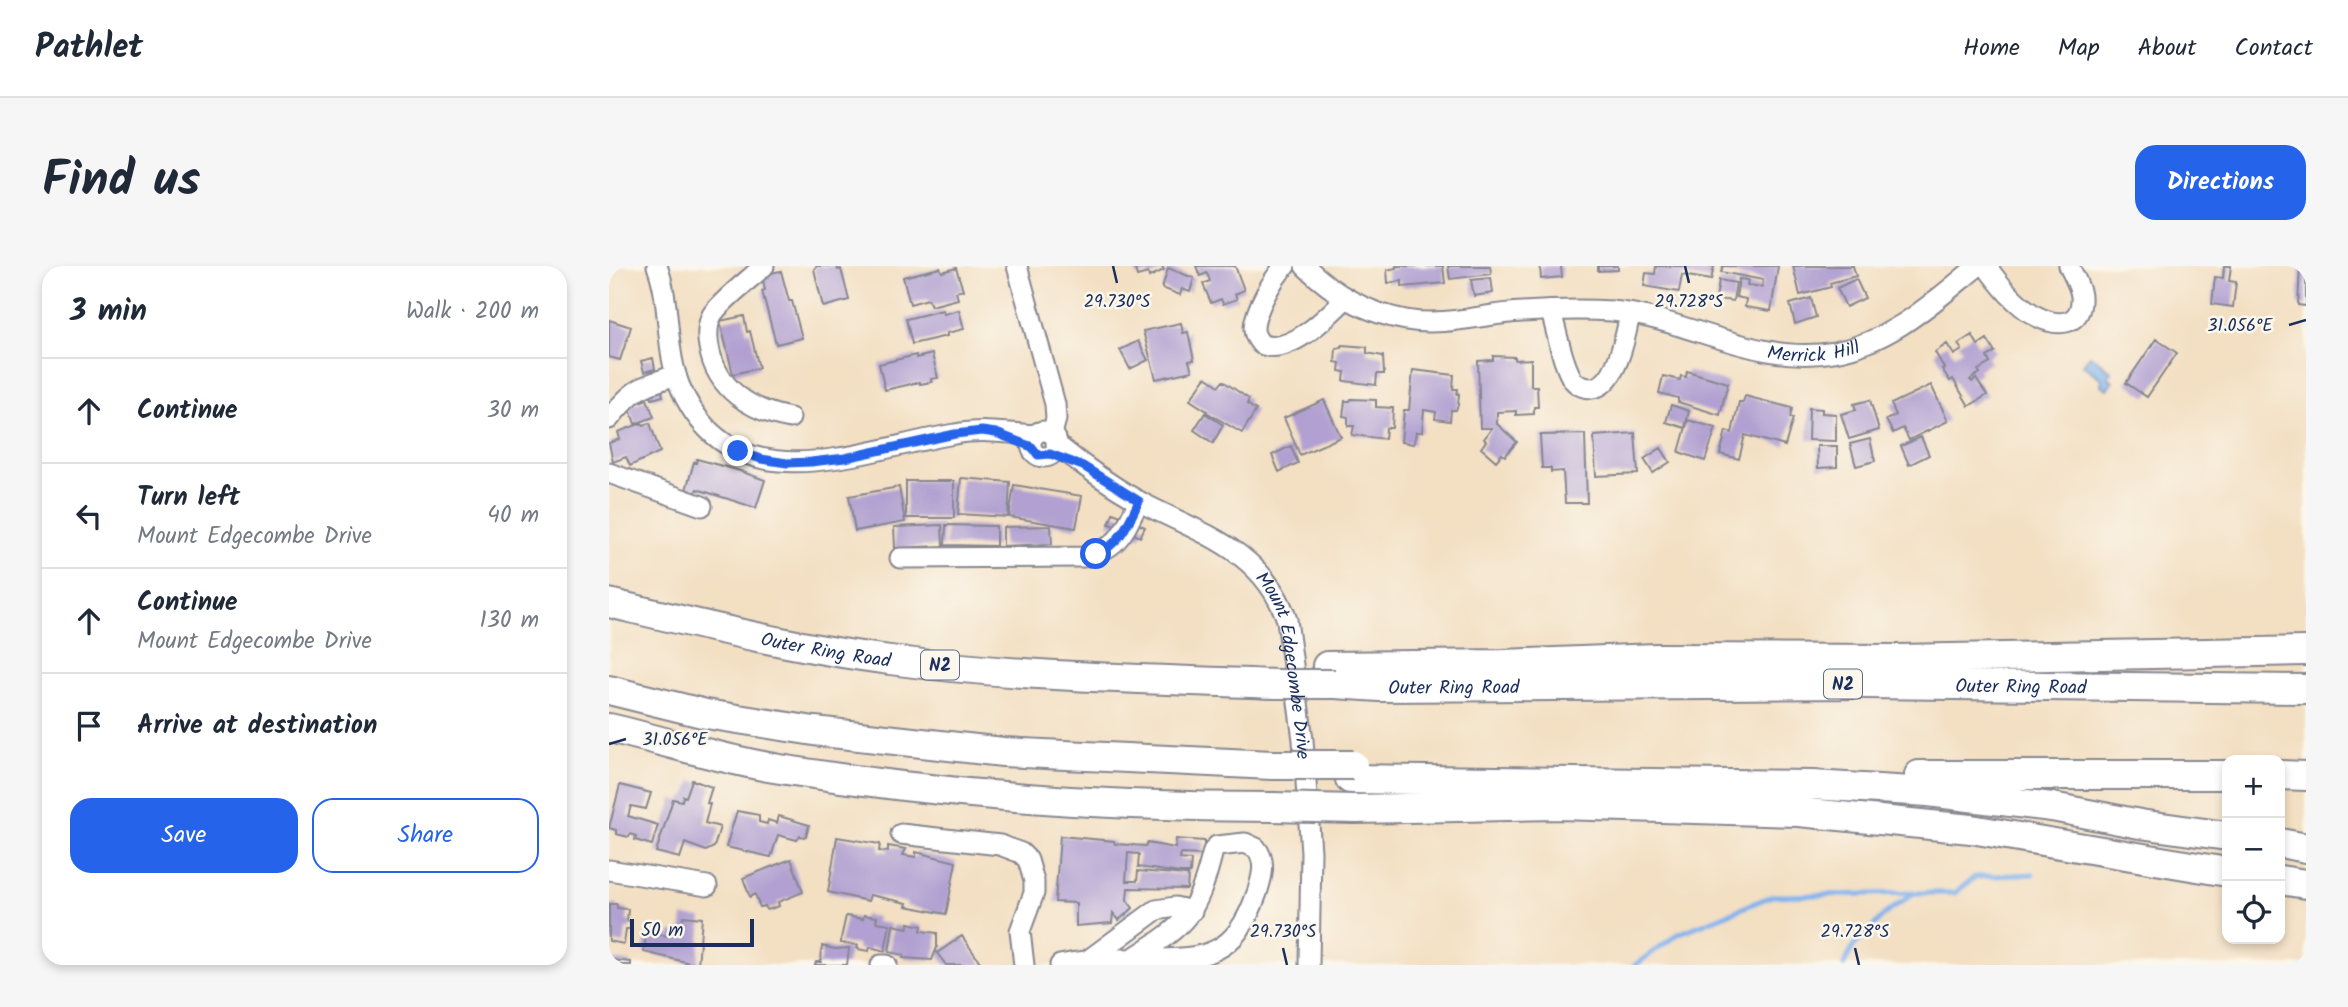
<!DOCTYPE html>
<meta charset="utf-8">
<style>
:root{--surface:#fff;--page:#f6f6f7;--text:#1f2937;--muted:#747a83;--line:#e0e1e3;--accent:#2563eb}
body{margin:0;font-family:Kalam,sans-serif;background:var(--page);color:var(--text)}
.controls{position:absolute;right:21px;bottom:21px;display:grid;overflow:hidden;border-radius:14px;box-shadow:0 4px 10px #0003}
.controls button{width:63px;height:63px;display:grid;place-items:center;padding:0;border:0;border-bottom:2px solid var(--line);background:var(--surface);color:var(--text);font:35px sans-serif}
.scale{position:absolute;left:21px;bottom:18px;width:124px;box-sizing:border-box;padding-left:7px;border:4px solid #1b2f5e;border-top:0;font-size:19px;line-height:24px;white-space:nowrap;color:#1b2f5e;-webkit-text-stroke:5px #fbf7ec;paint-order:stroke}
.stop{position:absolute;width:21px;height:21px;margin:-16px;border:5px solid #2563eb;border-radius:50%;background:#fff}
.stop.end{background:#2563eb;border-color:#fff;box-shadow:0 2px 7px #0008}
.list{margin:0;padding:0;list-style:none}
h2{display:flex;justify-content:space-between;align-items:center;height:91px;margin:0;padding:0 28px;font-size:30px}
h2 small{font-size:23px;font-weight:400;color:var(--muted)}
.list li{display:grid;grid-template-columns:46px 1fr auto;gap:21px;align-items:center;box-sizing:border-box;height:105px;padding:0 28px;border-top:2px solid var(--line)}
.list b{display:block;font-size:26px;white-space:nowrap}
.list p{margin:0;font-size:23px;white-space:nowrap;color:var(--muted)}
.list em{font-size:23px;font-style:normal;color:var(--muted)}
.actions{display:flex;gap:14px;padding:21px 28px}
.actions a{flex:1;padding:16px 0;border:2px solid var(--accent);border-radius:21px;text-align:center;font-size:24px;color:var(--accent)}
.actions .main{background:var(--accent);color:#fff}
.icon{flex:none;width:38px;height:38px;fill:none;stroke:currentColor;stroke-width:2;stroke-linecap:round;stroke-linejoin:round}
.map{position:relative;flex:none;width:1697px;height:699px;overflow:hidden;border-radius:21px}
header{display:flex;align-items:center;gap:42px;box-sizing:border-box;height:98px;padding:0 35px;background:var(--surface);border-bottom:2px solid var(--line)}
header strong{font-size:33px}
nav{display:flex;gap:38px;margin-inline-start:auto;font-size:24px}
.intro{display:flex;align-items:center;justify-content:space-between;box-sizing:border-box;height:168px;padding:0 42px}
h1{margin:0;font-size:49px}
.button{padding:18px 32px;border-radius:21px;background:var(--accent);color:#fff;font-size:24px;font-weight:700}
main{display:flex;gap:42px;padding:0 42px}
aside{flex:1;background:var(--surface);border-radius:21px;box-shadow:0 4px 10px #0003}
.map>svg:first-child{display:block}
</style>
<header>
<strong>Pathlet</strong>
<nav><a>Home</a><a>Map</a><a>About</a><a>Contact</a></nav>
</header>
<div class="intro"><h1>Find us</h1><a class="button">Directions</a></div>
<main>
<aside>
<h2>3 min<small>Walk · 200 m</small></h2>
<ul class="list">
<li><svg class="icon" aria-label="ahead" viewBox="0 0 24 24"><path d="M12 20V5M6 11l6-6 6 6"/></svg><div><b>Continue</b></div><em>30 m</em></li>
<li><svg class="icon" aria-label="left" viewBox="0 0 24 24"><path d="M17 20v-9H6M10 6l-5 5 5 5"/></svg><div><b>Turn left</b><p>Mount Edgecombe Drive</p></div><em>40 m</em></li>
<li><svg class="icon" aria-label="ahead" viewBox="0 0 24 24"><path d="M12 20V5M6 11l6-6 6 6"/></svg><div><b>Continue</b><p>Mount Edgecombe Drive</p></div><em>130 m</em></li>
<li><svg class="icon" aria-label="arrive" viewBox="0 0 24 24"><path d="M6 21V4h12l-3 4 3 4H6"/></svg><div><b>Arrive at destination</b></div></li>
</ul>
<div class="actions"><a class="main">Save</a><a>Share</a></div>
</aside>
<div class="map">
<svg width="1697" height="699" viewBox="0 0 1697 699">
<rect width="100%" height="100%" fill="#fbf7ec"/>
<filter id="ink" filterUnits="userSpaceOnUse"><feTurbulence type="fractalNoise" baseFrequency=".0143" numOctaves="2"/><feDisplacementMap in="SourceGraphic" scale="14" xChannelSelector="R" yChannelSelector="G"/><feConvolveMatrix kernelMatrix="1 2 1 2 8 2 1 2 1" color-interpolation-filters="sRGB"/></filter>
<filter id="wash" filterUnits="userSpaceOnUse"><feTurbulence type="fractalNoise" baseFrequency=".00686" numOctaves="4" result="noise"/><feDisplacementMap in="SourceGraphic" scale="28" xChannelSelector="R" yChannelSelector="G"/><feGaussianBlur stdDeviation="1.57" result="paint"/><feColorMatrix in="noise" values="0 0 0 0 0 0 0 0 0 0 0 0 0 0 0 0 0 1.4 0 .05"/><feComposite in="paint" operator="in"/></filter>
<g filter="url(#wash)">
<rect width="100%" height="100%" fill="#f3dfc2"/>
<path fill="#81b2ed" stroke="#4e70a6" stroke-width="2" d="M1481,89L1503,106L1499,111L1504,115L1498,123L1492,119L1493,113L1474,99Z"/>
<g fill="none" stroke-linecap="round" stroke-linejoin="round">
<path stroke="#81b2ed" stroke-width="5" d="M1026,699L1069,668L1163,630L1305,627
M1235,699L1244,681L1276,648L1305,627H1346L1366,611L1424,608"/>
</g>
<g id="blocks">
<path fill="#b1a0d1" d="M208,0H228L229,4L232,3L240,34L214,41L205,3Z
M525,0H553L555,4L540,11L539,7L528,10Z
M587,0H626L635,24L626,28L628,33L614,38L612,33L602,37L594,18L601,15L598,7L591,10Z
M787,0H834L836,17L793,21V15L779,17L778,4L787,2Z
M839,0H881L882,8L841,13Z
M931,0H952L953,11L932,13Z
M989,0H1009V4L989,5Z
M1047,0H1105L1102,14L1073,9L1070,26L1035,20L1037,7L1046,8Z
M1114,0H1169L1162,45L1136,41L1137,33L1127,31L1130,13L1139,14L1138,19L1153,21L1154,14L1112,6Z
M1184,0H1244L1247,10L1221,17L1222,21L1191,29Z
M1615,0H1622L1620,15L1627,16L1624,41L1603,38L1606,11L1614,12Z
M1691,0H1697V40L1689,39Z
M331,2L333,6L347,2L354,24L347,26L349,33L322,40L319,33L301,38L294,11Z
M559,2L585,12L581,26L573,23L571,29L553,22Z
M172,5L180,35H183L193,72L167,78L153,25L156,24L153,9Z
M882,12L884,27L865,30L862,14Z
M1247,13L1256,32L1237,41L1228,22Z
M1110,14L1127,17L1124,35L1107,33Z
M1202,32L1207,51L1186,58L1181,38Z
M334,44L335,48L350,44L355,63L338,67V70L303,78L297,53Z
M135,50L138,66L141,65L150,102L124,108L111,55Z
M0,54L22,61L11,94L0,91Z
M572,57L574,67L579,66L585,94L580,95L583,105L547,113L534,65Z
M1363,69L1369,79L1378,73L1386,86L1378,91L1381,97L1369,104L1371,107L1361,114L1363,116L1367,113L1378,129L1360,140L1344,113L1341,115L1333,103L1335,102L1326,86L1338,78L1345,89L1353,84L1349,78Z
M1547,73L1568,87L1538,131L1517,117Z
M529,75L539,94L521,103L511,84Z
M733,79L758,81V87L774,90L775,108H768L767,119L735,115L736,106L730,105L731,97L726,96L727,82L733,81Z
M323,88L329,112L322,113L323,116L311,118V116L276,124L270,98L307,89V92Z
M884,90L906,91V94L922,93V120H928L929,141H925V148L907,149V145L888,146V158L908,176L896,190L893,188L887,195L872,182L877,175L875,173L883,162H871L869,95L884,94Z
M44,92L46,103L35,106L32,95Z
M804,104L845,109L844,123H849L848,128H850L849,139L847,144H842L841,155L826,153L827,146L815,144L813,166H807L805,178L792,176L795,144H800Z
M1078,105L1119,117L1111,149L1069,136V132L1050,127L1054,110L1071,114L1072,110L1077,111Z
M597,111L610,120L614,115L640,133L638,138L647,144L633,167L597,146L598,145L581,134Z
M1322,119L1339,155L1300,174L1294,162L1284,167L1277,154L1287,149L1282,138Z
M52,120L54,130L43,133L40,122Z
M1136,130L1183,142L1181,152H1184L1176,180L1136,169L1130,193L1111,188L1117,165L1123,167L1130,136H1134Z
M38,133L45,151L26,158L20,140Z
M742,133L767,134V141L784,142L783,162H777L776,173L743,169L745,160H739V151L734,150L736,135H741Z
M715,134L732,171L691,189L675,152Z
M1261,134L1270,164L1240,173L1232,148L1247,144L1245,138Z
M1062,139L1080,145L1076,162L1057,156Z
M1200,142L1213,143V147L1227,148V175L1199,174Z
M596,147L614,159L604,177L585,164Z
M1079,154L1107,162L1096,195L1070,186Z
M33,157L34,159L41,157L51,186L21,200L17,191L4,196L0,177L11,173L9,166Z
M1026,167L1029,208L987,210L985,170Z
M976,168L978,237H956L954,205L942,206V202H933L931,169Z
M1312,171L1320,189L1300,199L1292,180Z
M1261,173L1266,195L1247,200L1241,178Z
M682,180L689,197L670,206L663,189Z
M1208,180H1228V201L1209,202Z
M1052,182L1061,196L1044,207L1035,193Z
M88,193L128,204L156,214L147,242L88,223L86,227L77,224L85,196L87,197Z
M352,212L401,216L399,251L349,248Z
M297,215H345V252H297Z
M405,219L473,230L467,262L400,251Z
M290,221L296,256L246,265L240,230Z
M504,247L514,251L510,261L500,258Z
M523,255L536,261L531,271L518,265Z
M333,259L334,280L286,282L285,261Z
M337,259L387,260V280L336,279Z
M442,260L443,278L394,280V261Z
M83,514L103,521L98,537L101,538L96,557L111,561L105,581L97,585L76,577L71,592L47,586L64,533L73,535L74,530L77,531Z
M11,519L42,527L37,543L22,540L19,550L49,559L43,579L26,574L27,570L21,568L20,571L7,568V564L0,562Z
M128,545L150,549V556L158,558L159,554L168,557L170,550L200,559L197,571L191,570L188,574L169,569L162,591L117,581Z
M451,570L505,575L506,578L537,580L538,577L566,582L567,573L595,575V589L572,588L571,593L582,594L581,607H571L529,601L530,588L519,587L517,615H528L529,605L579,609L578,623L519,622L518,634L524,642L510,654L504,647L503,657L467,660V637L446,636Z
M228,571L271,578L270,585L279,586V580L297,583L294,589L307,591V586L347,596L337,648L297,640L298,637L261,629L259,635L219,626Z
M182,593L194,626L169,636L170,640L158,644L156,640L151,641L146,628L141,631L134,612Z
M0,638H8V642L19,643L18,655L22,656L21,663H17L15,678L0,675Z
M255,649L268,651L267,656L281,658L276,685L261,681L260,685L248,683L249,679L231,677L237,650L254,653Z
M74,650L93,652L89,699L35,686L37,667L62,670V666L72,667Z
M300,657L313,660L312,665L328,667V681L323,694L294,692L295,689L280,686L284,659L299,662Z
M353,670L373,699H337L328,687Z
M213,680L226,683L240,682L238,699H206L207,696H212Z
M3,694L22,696V699H3Z"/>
</g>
</g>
<g filter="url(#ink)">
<use href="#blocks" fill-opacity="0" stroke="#878790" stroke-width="2"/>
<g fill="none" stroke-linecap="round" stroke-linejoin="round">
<defs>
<g id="minor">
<path d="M48,0C63,40 55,87 73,125C127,241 252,183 346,168C372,163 399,167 426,169"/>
<path d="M155,0C141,13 112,35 103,49C98,59 98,70 100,81C107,123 142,145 181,152"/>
<path d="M408,0L446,138L447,153L443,168"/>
<path d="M676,0C664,12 645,46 645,63C645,69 648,73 652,78C680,91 719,50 737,32"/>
<path id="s1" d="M696,0C723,27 758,47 797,54C836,61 874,48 913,46C942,44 974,43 1003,45C1078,52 1148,100 1225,86C1283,76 1325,35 1369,0"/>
<path d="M1377,0C1391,19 1406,38 1427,50C1448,61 1474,61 1472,30C1471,20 1464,9 1460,0"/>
<path d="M942,46C948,65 953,98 964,114C969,120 976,122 983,122C1008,120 1017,68 1021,48"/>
<path d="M0,153C24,123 30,121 67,109"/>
<circle cx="435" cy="178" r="13"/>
<path id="s2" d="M447,178C474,200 501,219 531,236C591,267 654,284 678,354L694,474L702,586L700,699"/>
<path d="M0,207L93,240"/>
<path d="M291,292L474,291C510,283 515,266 530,235"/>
<path d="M292,568L391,579L412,587L419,594L425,615V627L411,665L415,699"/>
<path d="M0,604L98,620"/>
<path d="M478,695L547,644L566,641L583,645"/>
<path d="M272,699H278"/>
<path d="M451,699C478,693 508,692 536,693C597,693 626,691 648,627C653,612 658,595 647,582L636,577L608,580L604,585C588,649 578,658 524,692"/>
</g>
<g id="highway">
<path id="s3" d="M0,337C93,359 186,382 281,394C409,411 539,413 668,418"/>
<path d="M718,400L893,398L1048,392L1289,393L1697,385"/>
<path id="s4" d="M726,418L771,421L1257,418L1697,423"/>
<path d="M0,424L97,448L205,465L394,486L663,499"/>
<path d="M0,462C57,475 113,494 171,503C333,529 498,541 663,541"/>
<path d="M1310,509H1618"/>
<path d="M1671,509L1697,510"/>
<path d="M741,513L1204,519L1319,526L1443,541L1531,558L1618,570"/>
<path d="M746,543L949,539L1190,546L1362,563L1618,606"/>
<path d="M1671,577L1697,582"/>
<path d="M1671,614L1697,618"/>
</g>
</defs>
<use href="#minor" stroke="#878790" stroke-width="23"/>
<use href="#highway" stroke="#878790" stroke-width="32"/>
<use href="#minor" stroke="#fff" stroke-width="19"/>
<use href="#highway" stroke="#fff" stroke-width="28"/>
<defs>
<path id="highway-bridge" d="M668,418H726
M663,499H744
M663,541L746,543"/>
</defs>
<use href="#highway-bridge" stroke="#878790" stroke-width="32" stroke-linecap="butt"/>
<use href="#highway-bridge" stroke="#fff" stroke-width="28"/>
</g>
</g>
<g fill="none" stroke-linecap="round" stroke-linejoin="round" filter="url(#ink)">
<path stroke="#2563eb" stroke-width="9" d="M129,185L152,193L178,197L202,196L236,192L346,168L373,165L387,167L423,181L429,189L441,188L474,200L530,235C520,256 511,279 487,288"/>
</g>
<path fill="none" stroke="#1b2f5e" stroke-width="2.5" d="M504,0L508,17M1076,0L1080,17M1680,59L1697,54M0,478L17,473M674,682L678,699M1246,682L1250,699"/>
<g text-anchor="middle" stroke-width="5" stroke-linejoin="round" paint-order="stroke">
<g fill="#fbf7ec" stroke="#5e6b89" stroke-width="2">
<rect x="312" y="384.5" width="38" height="29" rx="5"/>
<rect x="1215" y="403.5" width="38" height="29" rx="5"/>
</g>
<g font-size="18" font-weight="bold" fill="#1b2f5e">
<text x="331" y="405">N2</text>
<text x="1234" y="424">N2</text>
</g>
<g font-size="19" fill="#1b2f5e" stroke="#fbf7ec">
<text dy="7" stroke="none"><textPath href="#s1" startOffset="530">Merrick Hill</textPath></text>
<text dy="7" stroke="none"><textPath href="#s3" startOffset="222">Outer Ring Road</textPath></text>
<text dy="7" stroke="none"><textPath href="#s2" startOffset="340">Mount Edgecombe Drive</textPath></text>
<text dy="7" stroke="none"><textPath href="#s4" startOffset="686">Outer Ring Road</textPath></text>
<text dy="7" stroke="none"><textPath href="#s4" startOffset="119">Outer Ring Road</textPath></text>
</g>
</g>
<g font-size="18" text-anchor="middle" fill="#1b2f5e" stroke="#fbf7ec" stroke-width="5" stroke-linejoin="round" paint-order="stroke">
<text x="508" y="41">29.730°S</text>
<text x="1080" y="41">29.728°S</text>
<text x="1631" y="65">31.056°E</text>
<text x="66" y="479">31.056°E</text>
<text x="674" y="671">29.730°S</text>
<text x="1246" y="671">29.728°S</text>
</g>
</svg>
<div class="controls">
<button>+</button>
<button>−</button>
<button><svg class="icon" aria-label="locate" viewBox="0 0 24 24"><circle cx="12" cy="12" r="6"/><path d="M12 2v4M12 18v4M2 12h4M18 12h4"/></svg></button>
</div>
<div class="scale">50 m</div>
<div class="stop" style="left:487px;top:288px"></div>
<div class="stop end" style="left:129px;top:185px"></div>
</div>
</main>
